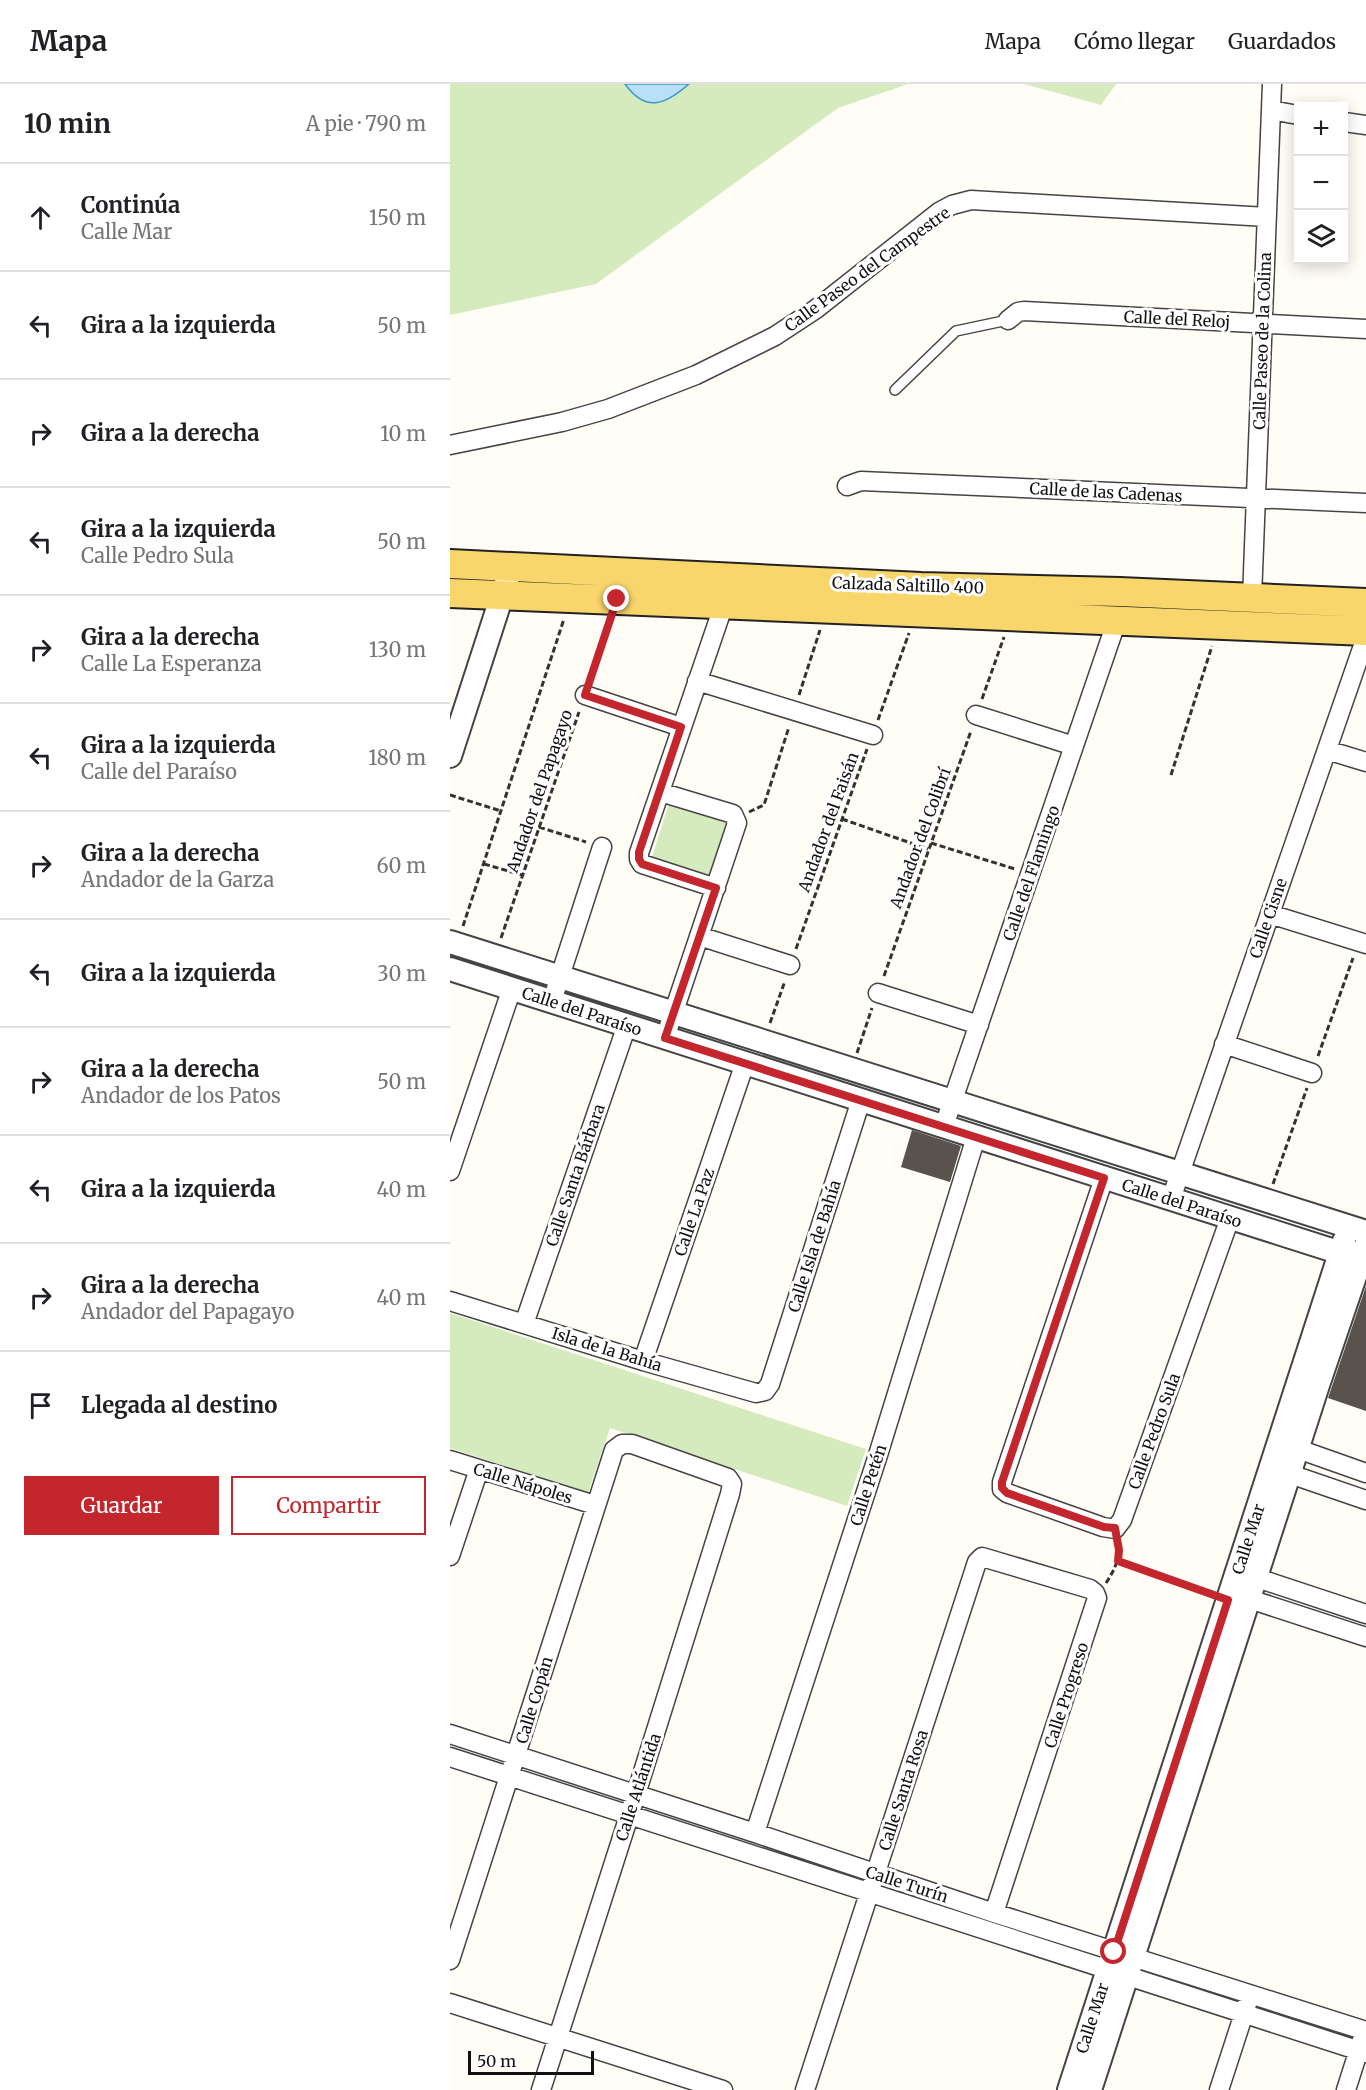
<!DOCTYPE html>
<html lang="es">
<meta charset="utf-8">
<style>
:root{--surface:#fff;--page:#f6f6f6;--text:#202124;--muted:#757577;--line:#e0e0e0;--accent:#c4262e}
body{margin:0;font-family:Merriweather,serif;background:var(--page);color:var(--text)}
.controls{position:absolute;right:18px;top:18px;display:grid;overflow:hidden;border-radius:0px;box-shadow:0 3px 15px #0003}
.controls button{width:54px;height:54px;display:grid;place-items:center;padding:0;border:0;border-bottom:2px solid var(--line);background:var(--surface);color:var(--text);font:30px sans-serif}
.scale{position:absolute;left:18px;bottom:15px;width:126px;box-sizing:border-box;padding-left:6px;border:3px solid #111;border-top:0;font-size:16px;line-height:21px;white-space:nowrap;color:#111;-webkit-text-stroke:4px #fff;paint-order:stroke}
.stop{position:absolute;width:18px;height:18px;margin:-14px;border:4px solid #c4262e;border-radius:50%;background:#fff}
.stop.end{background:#c4262e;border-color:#fff;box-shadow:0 2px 6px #0008}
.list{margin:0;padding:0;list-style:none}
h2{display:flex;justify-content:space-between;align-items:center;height:78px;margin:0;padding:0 24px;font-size:26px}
h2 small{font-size:20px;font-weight:400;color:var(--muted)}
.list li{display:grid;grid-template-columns:39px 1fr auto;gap:18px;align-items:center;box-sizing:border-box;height:108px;padding:0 24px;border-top:2px solid var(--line)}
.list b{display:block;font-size:22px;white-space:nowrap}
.list p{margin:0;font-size:20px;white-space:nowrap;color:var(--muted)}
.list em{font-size:20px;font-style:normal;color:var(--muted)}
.actions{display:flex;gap:12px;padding:18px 24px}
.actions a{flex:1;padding:14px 0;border:2px solid var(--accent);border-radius:0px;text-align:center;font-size:21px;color:var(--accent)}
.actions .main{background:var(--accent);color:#fff}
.icon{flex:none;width:33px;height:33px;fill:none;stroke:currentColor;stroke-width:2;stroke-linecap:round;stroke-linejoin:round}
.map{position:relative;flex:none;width:916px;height:2006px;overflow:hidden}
header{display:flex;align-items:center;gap:36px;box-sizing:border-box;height:84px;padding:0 30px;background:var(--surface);border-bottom:2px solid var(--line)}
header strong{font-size:28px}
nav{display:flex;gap:33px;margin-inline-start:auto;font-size:21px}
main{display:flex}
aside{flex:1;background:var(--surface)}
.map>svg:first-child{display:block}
</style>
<header>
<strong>Mapa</strong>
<nav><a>Mapa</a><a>Cómo llegar</a><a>Guardados</a></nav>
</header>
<main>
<aside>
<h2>10 min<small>A pie · 790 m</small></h2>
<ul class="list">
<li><svg class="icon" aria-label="ahead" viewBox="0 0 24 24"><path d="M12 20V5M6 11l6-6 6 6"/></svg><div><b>Continúa</b><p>Calle Mar</p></div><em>150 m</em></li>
<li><svg class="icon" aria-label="left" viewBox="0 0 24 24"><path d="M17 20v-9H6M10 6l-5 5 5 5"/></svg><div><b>Gira a la izquierda</b></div><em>50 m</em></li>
<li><svg class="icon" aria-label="right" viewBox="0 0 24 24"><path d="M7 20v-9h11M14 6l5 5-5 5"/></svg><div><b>Gira a la derecha</b></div><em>10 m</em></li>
<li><svg class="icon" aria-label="left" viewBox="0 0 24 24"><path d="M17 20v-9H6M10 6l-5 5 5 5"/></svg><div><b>Gira a la izquierda</b><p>Calle Pedro Sula</p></div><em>50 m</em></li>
<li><svg class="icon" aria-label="right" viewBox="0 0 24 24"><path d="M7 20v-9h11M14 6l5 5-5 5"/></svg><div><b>Gira a la derecha</b><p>Calle La Esperanza</p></div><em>130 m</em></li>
<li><svg class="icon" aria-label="left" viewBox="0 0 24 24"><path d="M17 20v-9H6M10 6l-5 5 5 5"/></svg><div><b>Gira a la izquierda</b><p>Calle del Paraíso</p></div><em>180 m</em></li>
<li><svg class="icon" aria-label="right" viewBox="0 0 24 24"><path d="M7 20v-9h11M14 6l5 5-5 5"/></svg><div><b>Gira a la derecha</b><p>Andador de la Garza</p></div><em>60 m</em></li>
<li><svg class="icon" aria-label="left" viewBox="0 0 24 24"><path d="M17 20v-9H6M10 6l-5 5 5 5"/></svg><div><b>Gira a la izquierda</b></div><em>30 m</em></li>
<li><svg class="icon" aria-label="right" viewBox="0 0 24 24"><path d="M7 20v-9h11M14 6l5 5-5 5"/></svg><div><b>Gira a la derecha</b><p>Andador de los Patos</p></div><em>50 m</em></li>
<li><svg class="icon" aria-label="left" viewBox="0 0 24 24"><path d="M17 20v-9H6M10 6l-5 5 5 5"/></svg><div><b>Gira a la izquierda</b></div><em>40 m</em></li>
<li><svg class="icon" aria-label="right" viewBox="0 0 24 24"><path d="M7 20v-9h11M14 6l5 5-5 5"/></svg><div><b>Gira a la derecha</b><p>Andador del Papagayo</p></div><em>40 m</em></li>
<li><svg class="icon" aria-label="arrive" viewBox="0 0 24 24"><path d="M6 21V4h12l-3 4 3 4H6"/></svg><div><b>Llegada al destino</b></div></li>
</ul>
<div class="actions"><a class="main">Guardar</a><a>Compartir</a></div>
</aside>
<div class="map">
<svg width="916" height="2006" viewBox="0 0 916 2006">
<rect width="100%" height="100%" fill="#fffdf5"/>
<path fill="#d5ebbd" d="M0,0H458L388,24L146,200L0,231Z
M574,0H666L651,21Z
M219,719L288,741L270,795L202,773Z
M0,1229L416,1365L397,1422L160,1344L138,1409L0,1364Z"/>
<path fill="#b9e0f7" stroke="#3f96cf" stroke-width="1.5" d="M175,0H239C215,21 196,29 175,0Z"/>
<path fill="#5a524d" d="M462,1046L511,1062L500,1098L451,1083Z
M916,1202V1327L878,1314Z"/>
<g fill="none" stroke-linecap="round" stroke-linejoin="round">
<defs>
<path id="service" d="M445,306L506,247L558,236"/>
<path id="minor" d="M821,26L848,31
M894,38L916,41
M558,236L568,228L574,227L916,245
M0,361L112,338L158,325L246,291L325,252L366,225L489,128L502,121L521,116L817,133
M397,402L411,397L916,419
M802,514L822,0
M247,597L423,651
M135,611L231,643
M526,631L624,662
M877,666L916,678
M210,708L283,730L287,739L215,954
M266,804L192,780L189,775V769L274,520
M820,830L916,860
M249,852L340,881
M428,909L529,941
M102,917L152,763
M774,960L862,989
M494,1042L667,536
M0,1087L62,904
M654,1094L552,1398V1405L557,1409L653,1443L665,1445L672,1436L780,1134
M721,1115L916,553
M0,1217L193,1277L306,1309L315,1307L320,1300L411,1016
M74,1240L177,941
M193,1277L295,979
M848,1365L916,1389
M0,1376L145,1421
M840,1390L916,1416
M0,1472L29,1385
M795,1490L916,1530
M787,1511L916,1553
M0,1650L305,1749L544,1829L916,1947
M0,1673L916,1969
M305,1749L428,1371L526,1053
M0,1876L164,1366L172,1360H182L278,1394L282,1400L280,1410L186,1710L91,2006
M0,1919L273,2006
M355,2006L527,1478L532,1473L640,1505L645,1509L647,1514L544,1829
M769,2006L797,1920
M896,2006L912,1956"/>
<path id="tertiary" d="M0,672L57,496
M0,858L916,1148
M0,885L916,1177
M619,2006L894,1157
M640,2006L868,1301L915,1163"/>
<path id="primary" d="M0,480L471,503L670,508L916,519
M0,509L916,547"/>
</defs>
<use href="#service" stroke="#444" stroke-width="12"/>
<use href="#minor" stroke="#444" stroke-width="21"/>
<use href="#tertiary" stroke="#444" stroke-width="26"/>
<use href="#primary" stroke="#222" stroke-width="32"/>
<path stroke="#333" stroke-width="3" stroke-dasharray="6 3" stroke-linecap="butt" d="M140,596L160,537
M349,611L370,546
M532,615L554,553
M428,636L459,549
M721,691L762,562
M0,711L51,727
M299,728L314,721L339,643
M392,735L478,765
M89,743L136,758
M481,759L565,785
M34,780L72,791
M13,842L114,535
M51,854L129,628
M346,865L417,665
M434,892L521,647
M320,939L335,897
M407,969L422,924
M868,972L903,874
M823,1100L857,1004
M668,1477L760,1510
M656,1499C664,1487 670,1475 668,1461"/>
<use href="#service" stroke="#fff" stroke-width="9"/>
<use href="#minor" stroke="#fff" stroke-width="18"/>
<use href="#tertiary" stroke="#fff" stroke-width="22"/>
<use href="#primary" stroke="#f9d66b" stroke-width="28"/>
</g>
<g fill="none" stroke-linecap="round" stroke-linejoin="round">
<path stroke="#c4262e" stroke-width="8" d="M167,515L135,611L231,643L189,768V775L192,780L266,804L215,954L654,1094L552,1398V1404L557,1409L654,1443L665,1444L669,1466L668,1477L778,1516L664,1868"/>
</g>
<g text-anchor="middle" stroke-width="6" stroke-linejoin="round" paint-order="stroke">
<g font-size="16" fill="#111" stroke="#fff">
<text transform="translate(417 185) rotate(-36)" y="6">Calle Paseo del Campestre</text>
<text transform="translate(727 235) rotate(3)" y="6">Calle del Reloj</text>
<text transform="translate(812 257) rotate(-88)" y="6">Calle Paseo de la Colina</text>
<text transform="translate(656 408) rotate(3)" y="6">Calle de las Cadenas</text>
<text transform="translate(458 501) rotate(2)" y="6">Calzada Saltillo 400</text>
<text transform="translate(89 707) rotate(-71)" y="6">Andador del Papagayo</text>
<text transform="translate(378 738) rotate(-70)" y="6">Andador del Faisán</text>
<text transform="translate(470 754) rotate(-70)" y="6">Andador del Colibrí</text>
<text transform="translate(581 789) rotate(-71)" y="6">Calle del Flamingo</text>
<text transform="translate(818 834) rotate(-71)" y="6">Calle Cisne</text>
<text transform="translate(132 927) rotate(18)" y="6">Calle del Paraíso</text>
<text transform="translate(125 1091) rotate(-71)" y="6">Calle Santa Bárbara</text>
<text transform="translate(732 1119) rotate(18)" y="6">Calle del Paraíso</text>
<text transform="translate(244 1128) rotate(-71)" y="6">Calle La Paz</text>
<text transform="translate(364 1162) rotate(-72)" y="6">Calle Isla de Bahía</text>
<text transform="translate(157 1265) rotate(17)" y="6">Isla de la Bahía</text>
<text transform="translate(704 1347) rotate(-70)" y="6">Calle Pedro Sula</text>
<text transform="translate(73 1399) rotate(17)" y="6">Calle Nápoles</text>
<text transform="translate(418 1401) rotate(-72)" y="6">Calle Petén</text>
<text transform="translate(798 1455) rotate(-72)" y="6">Calle Mar</text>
<text transform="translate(616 1611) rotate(-72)" y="6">Calle Progreso</text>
<text transform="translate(84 1616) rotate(-73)" y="6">Calle Copán</text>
<text transform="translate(188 1703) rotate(-72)" y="6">Calle Atlántida</text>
<text transform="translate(453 1706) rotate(-72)" y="6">Calle Santa Rosa</text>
<text transform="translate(457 1800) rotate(18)" y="6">Calle Turín</text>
<text transform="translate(642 1934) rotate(-72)" y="6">Calle Mar</text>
</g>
</g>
</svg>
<div class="controls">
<button>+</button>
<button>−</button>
<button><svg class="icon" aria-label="layers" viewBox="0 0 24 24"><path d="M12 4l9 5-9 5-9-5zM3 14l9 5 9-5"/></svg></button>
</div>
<div class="scale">50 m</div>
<div class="stop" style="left:664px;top:1868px"></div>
<div class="stop end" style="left:167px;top:515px"></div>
</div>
</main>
